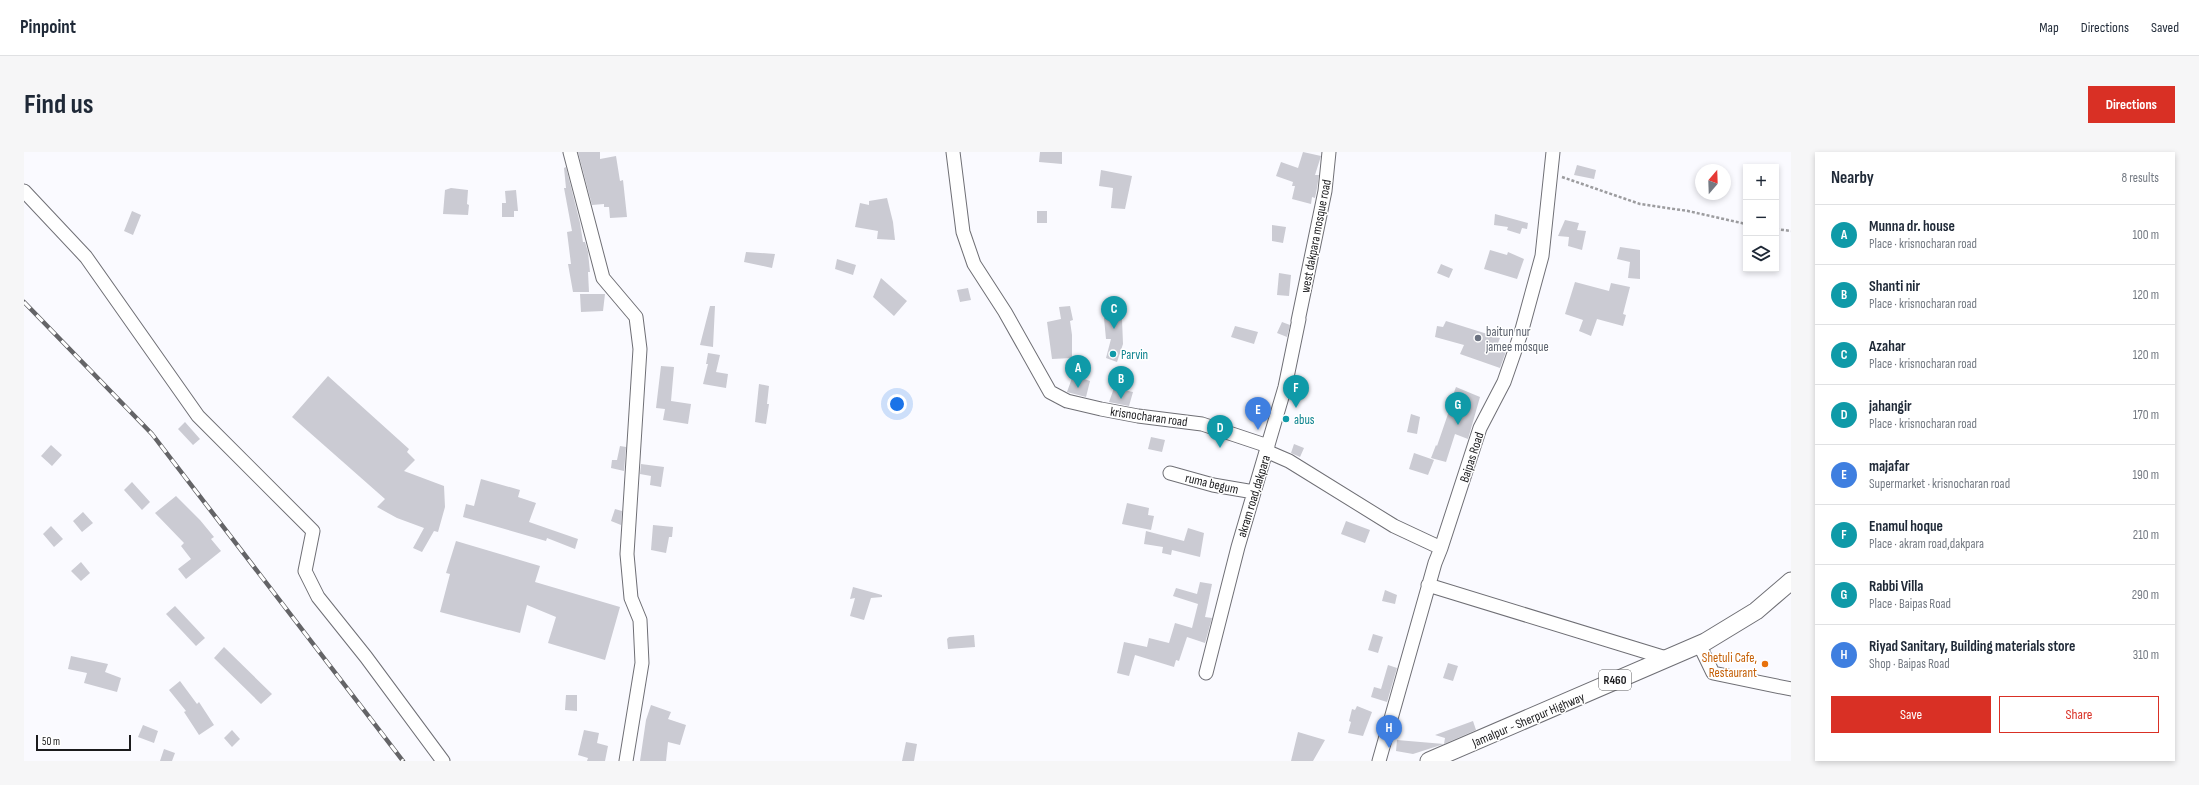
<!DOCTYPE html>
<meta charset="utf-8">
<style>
:root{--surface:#fff;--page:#f6f6f7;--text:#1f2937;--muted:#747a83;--line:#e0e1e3;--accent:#d93025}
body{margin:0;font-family:"Sofia Sans Condensed",sans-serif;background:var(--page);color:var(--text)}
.controls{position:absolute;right:12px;top:12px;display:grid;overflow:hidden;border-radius:0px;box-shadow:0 2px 6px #0003}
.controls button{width:36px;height:36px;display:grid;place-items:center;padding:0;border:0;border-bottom:1px solid var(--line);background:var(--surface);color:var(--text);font:20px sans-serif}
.compass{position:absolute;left:1671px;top:12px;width:36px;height:36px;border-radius:50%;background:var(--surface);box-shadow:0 2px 6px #0003;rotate:19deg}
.scale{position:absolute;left:12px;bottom:10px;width:95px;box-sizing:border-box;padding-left:4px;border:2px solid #1b1b1d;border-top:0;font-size:11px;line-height:14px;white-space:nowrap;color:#1b1b1d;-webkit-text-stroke:3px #fff;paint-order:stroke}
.you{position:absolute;left:873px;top:252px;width:14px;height:14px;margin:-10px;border:3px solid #fff;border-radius:50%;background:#1a73e8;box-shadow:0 0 0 6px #1a73e833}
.badge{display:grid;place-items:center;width:26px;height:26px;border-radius:50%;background:var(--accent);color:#fff;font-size:13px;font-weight:700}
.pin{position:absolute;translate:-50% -33px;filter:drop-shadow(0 1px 2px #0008)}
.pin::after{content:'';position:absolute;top:21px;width:14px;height:12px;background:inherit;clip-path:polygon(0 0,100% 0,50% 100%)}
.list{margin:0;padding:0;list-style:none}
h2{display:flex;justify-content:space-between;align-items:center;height:52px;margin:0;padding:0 16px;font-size:17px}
h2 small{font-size:13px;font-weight:400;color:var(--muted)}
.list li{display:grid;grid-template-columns:26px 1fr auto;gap:12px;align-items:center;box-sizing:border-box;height:60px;padding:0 16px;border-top:1px solid var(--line)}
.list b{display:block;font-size:15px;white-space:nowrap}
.list p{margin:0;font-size:13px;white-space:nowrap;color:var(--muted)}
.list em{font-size:13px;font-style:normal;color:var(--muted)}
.actions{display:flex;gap:8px;padding:12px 16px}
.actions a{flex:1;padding:9px 0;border:1px solid var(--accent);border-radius:0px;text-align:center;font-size:14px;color:var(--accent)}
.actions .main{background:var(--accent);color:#fff}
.icon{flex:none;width:22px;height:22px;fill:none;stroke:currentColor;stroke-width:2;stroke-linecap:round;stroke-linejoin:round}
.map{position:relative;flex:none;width:1767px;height:609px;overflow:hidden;border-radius:0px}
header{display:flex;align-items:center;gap:24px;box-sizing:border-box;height:56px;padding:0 20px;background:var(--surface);border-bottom:1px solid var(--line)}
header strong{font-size:19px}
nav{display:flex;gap:22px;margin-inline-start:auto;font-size:14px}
.intro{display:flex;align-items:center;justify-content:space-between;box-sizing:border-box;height:96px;padding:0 24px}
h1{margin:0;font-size:28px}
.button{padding:10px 18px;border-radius:0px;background:var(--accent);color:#fff;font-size:14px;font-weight:700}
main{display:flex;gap:24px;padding:0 24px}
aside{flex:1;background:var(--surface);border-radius:0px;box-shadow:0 2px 6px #0003}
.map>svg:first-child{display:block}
</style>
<header>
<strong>Pinpoint</strong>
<nav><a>Map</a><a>Directions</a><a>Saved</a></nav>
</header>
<div class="intro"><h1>Find us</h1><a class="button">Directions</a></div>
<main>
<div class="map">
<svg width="1767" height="609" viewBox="0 0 1767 609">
<rect width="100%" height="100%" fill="#fafaff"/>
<path fill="#cbcbd3" d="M554,0H576V7L592,4L596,29L599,28L603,65L586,66L585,55H580V52L568,53Z
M1016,0H1038V12L1015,10Z
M1279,0L1297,4L1291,23H1295L1293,36L1291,46L1288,45L1287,52L1268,47L1271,34H1268L1269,30L1252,24L1257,10L1274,16Z
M1553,13L1572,18L1570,27L1550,23Z
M542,15L556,71L559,90H561L564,100L566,120H564L565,140H549L544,112H547L543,80L548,79L540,36H542L540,16Z
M1077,18L1108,24L1101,57L1087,56L1089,36L1075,34Z
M427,36L444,38L443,52L445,53L444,63L419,62L421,38Z
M492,38L494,59H490V65H478V51H482L481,39Z
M863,46L869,70L871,88L853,87L854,79L831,75L836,51L845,53V49Z
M108,59L117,63L109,83L100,79Z
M1013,59H1023V71H1013Z
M1471,62L1504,71L1503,77L1498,76L1496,82L1483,78L1484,75L1470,73Z
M1541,68L1555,71L1553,78L1562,79L1558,98L1544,94L1545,85L1534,84Z
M1248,73L1262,75L1259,91L1248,89Z
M1596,95L1616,98V127L1604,126L1606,110L1593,107Z
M1466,98L1483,103L1484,100L1500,107L1493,127L1460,117Z
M722,100L751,102L748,116L720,110Z
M813,107L832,113L829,123L811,117Z
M1417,112L1429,117L1425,126L1413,121Z
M1255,121L1267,123L1265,144L1253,143Z
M857,126L883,149L870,164L849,145Z
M1551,130L1585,139L1587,131L1606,135L1599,162L1602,163L1599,174L1573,167L1567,184L1555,179L1559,168L1541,162Z
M944,136L947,148L936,150L933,138Z
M556,142H581L579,159L557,160Z
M686,154H691L689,195L676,193Z
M1046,154L1049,168L1046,169L1048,183V206L1028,207L1023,170L1037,167L1035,155Z
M1080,166L1098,167L1099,192L1093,210L1082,206L1087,187H1082Z
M1422,169L1476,186L1474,191L1484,194L1476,216L1436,202L1440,193L1411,185L1413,174L1419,175Z
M1258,170L1266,173L1263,185L1253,181Z
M1211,174L1234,180L1230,192L1207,185Z
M684,201L696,203L692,220L704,222L702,236L679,232L684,212H682Z
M637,214L650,215L647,249L667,252L664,272L639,268L641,257L632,256Z
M1049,223L1066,229L1062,245L1043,240Z
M304,224L385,297L383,300L391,308L380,319L420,334L421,355L414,380L410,379L398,400L389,396L400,376L373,366L353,355L361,347L268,265Z
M735,232L745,234L743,252H745L742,272L731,270Z
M1432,235L1456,245L1444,287L1431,282L1422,310L1407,306L1412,293L1413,294L1425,259H1423Z
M1090,236L1109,240L1105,254L1085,250Z
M1387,262L1396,265L1393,282L1383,280Z
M161,270L176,287L169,293L154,277Z
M1127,285L1141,288L1138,300L1124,297Z
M1270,292L1280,296L1276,305L1267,301Z
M27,293L38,303L28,314L17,304Z
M596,294L602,295L600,319L587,316L588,308H593Z
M1390,301L1410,308L1404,323L1385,317Z
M617,312L640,315L637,335L626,333L627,324L616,322Z
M457,327L496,338L494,345L512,351L505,370L554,387L551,397L523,386L522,389L439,365L442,352L450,354Z
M108,330L126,350L118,358L100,338Z
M152,344L176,368L190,385L187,387L197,399L162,427L154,417L167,407L157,394L160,391L131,361Z
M1103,351L1125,356L1124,363L1130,364L1127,378L1098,372Z
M591,357L598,359L597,373L587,369Z
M59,360L69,371L58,380L49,369Z
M1322,369L1346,378L1341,391L1317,382Z
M629,373L649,375L648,385H645L642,401L627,398Z
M27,374L39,387L30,395L19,382Z
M1164,376L1180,381L1176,405L1148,398L1147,403L1138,401L1139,395L1120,392L1122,379L1160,389Z
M432,389L516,414L511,430L596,455L581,508L524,491L532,465L503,453L496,481L416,460L426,422L422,421Z
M57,410L66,421L57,429L47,419Z
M1176,430L1188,432L1181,465L1188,466L1181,491L1163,485L1155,509L1152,508L1150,515L1111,503L1105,524L1093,521L1100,490L1123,495L1125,486L1145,491L1151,471L1168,476L1174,452L1149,444L1152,436L1173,442Z
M829,435L858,443V445L847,446L840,468L826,464L831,446L826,447Z
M1361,438L1373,443L1371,452L1358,449Z
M151,454L181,486L172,494L142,462Z
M1349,482L1359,485L1354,501L1344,498Z
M950,483L951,495L924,497L923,487L925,485Z
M200,495L248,542L237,552L190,506Z
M47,504L84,512L81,520L97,526L93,540L60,531L63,521L44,517Z
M1424,511L1434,514L1429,529L1419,526Z
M1364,513L1373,516L1363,550L1347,545L1350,535L1357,537Z
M156,529L173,552L175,550L190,573L175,583L160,560L162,559L145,538Z
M542,543H553V559L541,558Z
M627,553L647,560L644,567L662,573L656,593L644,590L642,609H616L622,568Z
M1333,554L1348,560L1339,584L1324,581L1327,570L1325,569L1328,557L1331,558Z
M1449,569L1452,578L1420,592L1421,586L1411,583Z
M119,573L134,579L130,591L114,585Z
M208,578L216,587L208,595L200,586Z
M560,578L575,581L573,591L584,594L581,609H563L564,606L554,603Z
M1274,580L1301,588L1289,609H1267Z
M1373,588L1420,592L1389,602L1372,599Z
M882,590L893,592L890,609H878Z
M140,597L151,601L148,609H136Z"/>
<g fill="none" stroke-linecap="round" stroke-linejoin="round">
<defs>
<path id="minor" d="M546,0L579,126L612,165L616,197L603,402L607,446L616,468L618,511L602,609
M929,0L939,80L950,112L981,160L1026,240L1043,249L1077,257L1114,264L1178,272L1244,294
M0,39L62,105L174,264L289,379L281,419L294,445L342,505L419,609
M1274,169L1301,39L1305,0
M1242,299L1265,309L1370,374L1417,396
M1146,321L1189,333L1230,340
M1404,433L1642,506
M1675,492L1689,521L1767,537
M1182,521L1214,395L1261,235L1275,167
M1355,609L1411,411L1417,396L1456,276L1480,230L1497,181L1518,104L1529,0"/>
<path id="major" d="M1405,609L1681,490L1732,459L1767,429"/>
</defs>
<use href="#minor" stroke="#6f6f75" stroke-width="15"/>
<use href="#major" stroke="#6f6f75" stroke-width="19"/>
<path stroke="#9c9c9f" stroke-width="2.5" stroke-dasharray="3 2" stroke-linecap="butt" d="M1538,25L1616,52L1664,59L1722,72
M1752,77L1767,79"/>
<use href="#minor" stroke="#fff" stroke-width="13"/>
<use href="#major" stroke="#fff" stroke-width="17"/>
<defs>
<path id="rail" d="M0,150L128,282L379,609"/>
</defs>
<use href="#rail" stroke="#646467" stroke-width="4.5"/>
<use href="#rail" stroke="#fff" stroke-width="3" stroke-dasharray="9" stroke-linecap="butt"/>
</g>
<circle fill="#6b7280" stroke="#fff" stroke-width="1.5" cx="1454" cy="186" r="4"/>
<g fill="#0f9aa8" stroke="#fff" stroke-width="1.5">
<circle cx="1089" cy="202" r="4"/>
<circle cx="1262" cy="267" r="4"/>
</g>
<circle fill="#e8710a" stroke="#fff" stroke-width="1.5" cx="1741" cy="512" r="4"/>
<g text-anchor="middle" stroke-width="3" stroke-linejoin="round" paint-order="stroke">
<rect fill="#fff" stroke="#5f5f61" stroke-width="1" x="1575" y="518" width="32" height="20" rx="3"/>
<g font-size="12" font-weight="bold" fill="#1b1b1d">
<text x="1591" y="532">R460</text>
</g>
<g font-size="13" fill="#1b1b1d" stroke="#fff">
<text transform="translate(1291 84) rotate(-79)" y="5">west dakpara mosque road</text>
<text transform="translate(1125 264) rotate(8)" y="5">krisnocharan road</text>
<text transform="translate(1447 305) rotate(-72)" y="5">Baipas Road</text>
<text transform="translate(1188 331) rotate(13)" y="5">ruma begum</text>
<text transform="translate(1229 344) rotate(-73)" y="5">akram road,dakpara</text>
<text transform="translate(1504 567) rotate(-23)" y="5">Jamalpur - Sherpur Highway</text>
</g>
<g font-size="13" fill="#5b616d" stroke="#fff" text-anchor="start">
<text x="1462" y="184">baitun nur<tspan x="1462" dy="15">jamee mosque</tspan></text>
</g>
<g font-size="13" fill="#0d838f" stroke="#fff" text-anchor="start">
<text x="1097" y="207">Parvin</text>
<text x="1270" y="272">abus</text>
</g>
<g font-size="13" fill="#c56008" stroke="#fff" text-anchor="end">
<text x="1733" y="510">Shetuli Cafe,<tspan x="1733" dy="15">Restaurant</tspan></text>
</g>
</g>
</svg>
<div class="controls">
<button>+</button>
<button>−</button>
<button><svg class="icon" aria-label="layers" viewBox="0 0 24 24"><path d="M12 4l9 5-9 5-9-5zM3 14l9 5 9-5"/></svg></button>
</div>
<svg class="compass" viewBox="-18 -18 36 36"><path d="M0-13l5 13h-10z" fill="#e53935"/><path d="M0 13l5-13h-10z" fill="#747a83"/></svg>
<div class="scale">50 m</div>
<div class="you"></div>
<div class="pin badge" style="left:1054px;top:236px;background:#0f9aa8">A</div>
<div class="pin badge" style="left:1097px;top:247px;background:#0f9aa8">B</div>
<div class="pin badge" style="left:1090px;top:177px;background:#0f9aa8">C</div>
<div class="pin badge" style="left:1196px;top:296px;background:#0f9aa8">D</div>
<div class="pin badge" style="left:1234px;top:278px;background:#3f7fe0">E</div>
<div class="pin badge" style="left:1272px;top:256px;background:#0f9aa8">F</div>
<div class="pin badge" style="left:1434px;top:273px;background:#0f9aa8">G</div>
<div class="pin badge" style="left:1365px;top:596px;background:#3f7fe0">H</div>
</div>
<aside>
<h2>Nearby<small>8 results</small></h2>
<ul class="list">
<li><span class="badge" style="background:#0f9aa8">A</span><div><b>Munna dr. house</b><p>Place · krisnocharan road</p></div><em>100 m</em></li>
<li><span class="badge" style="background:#0f9aa8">B</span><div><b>Shanti nir</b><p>Place · krisnocharan road</p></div><em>120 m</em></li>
<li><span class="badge" style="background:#0f9aa8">C</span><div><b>Azahar</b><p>Place · krisnocharan road</p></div><em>120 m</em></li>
<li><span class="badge" style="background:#0f9aa8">D</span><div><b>jahangir</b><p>Place · krisnocharan road</p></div><em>170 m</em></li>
<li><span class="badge" style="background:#3f7fe0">E</span><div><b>majafar</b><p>Supermarket · krisnocharan road</p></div><em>190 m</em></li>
<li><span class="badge" style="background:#0f9aa8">F</span><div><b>Enamul hoque</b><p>Place · akram road,dakpara</p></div><em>210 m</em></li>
<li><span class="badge" style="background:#0f9aa8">G</span><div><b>Rabbi Villa</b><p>Place · Baipas Road</p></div><em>290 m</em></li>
<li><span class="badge" style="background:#3f7fe0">H</span><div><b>Riyad Sanitary, Building materials store</b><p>Shop · Baipas Road</p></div><em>310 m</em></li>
</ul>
<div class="actions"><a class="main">Save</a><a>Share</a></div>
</aside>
</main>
